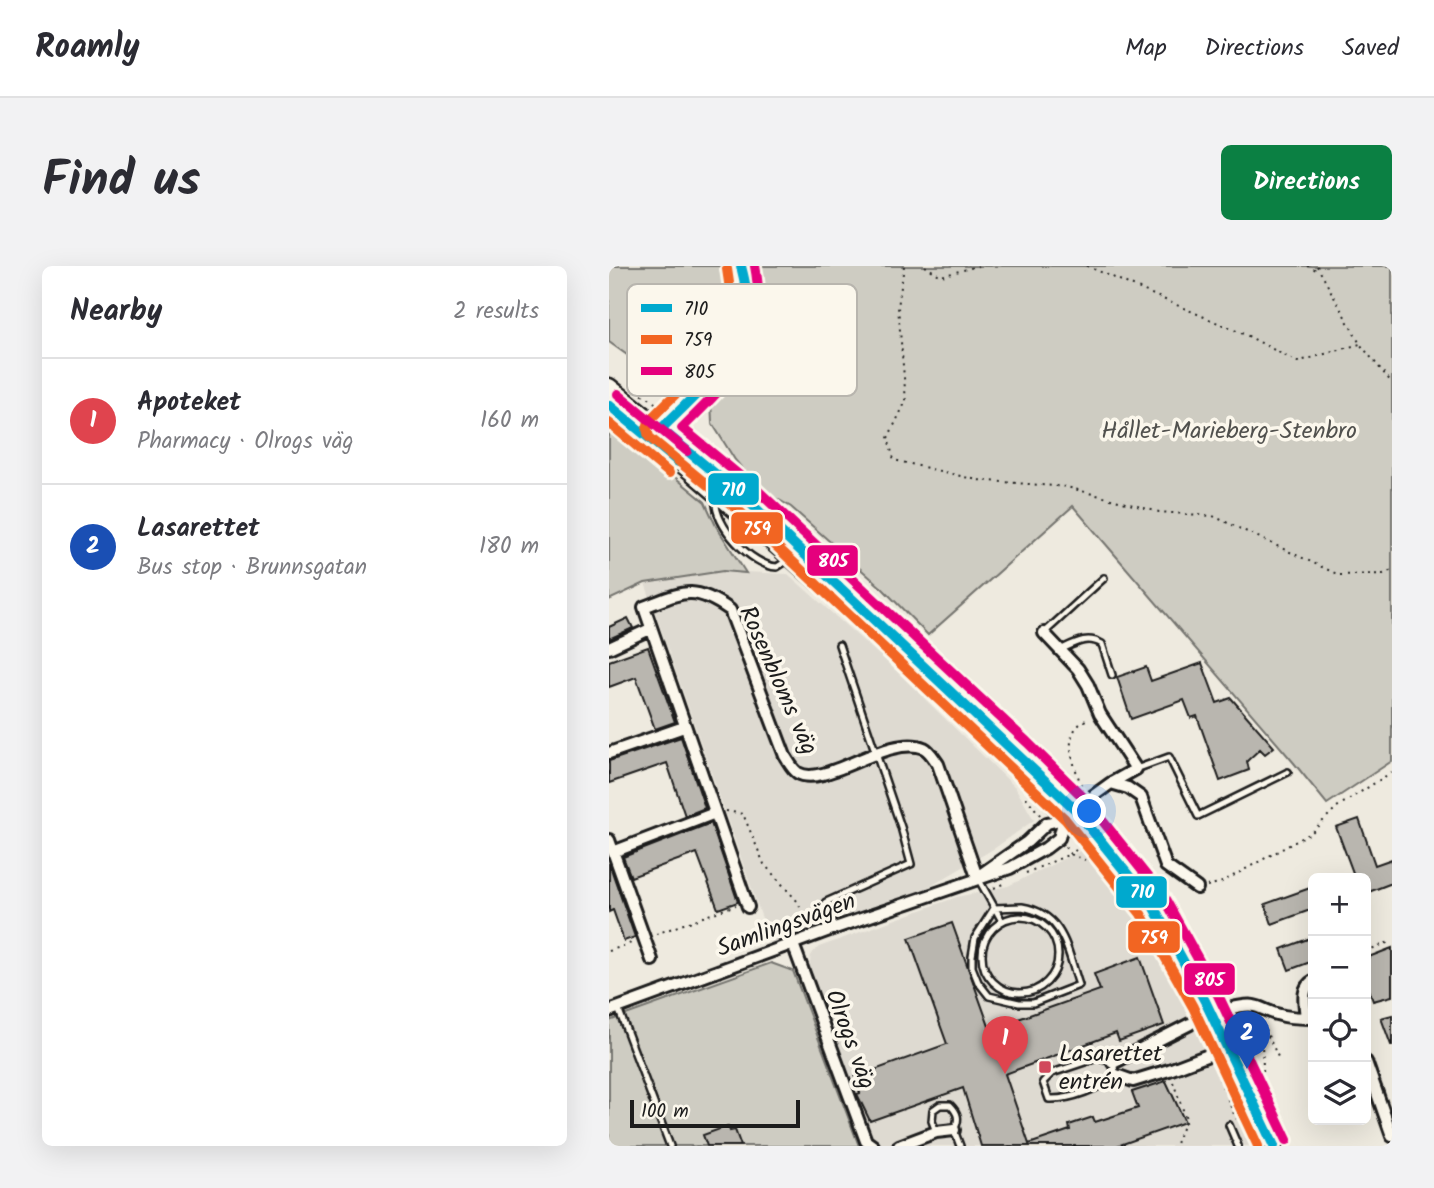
<!DOCTYPE html>
<meta charset="utf-8">
<style>
:root{--surface:#fff;--page:#f2f2f3;--text:#2b2b33;--muted:#7c7c81;--line:#e1e1e2;--accent:#0b8043}
body{margin:0;font-family:Kalam,sans-serif;background:var(--page);color:var(--text)}
.controls{position:absolute;right:21px;bottom:21px;display:grid;overflow:hidden;border-radius:10px;box-shadow:0 7px 28px #0002}
.controls button{width:63px;height:63px;display:grid;place-items:center;padding:0;border:0;border-bottom:2px solid var(--line);background:var(--surface);color:var(--text);font:35px sans-serif}
.scale{position:absolute;left:21px;bottom:18px;width:170px;box-sizing:border-box;padding-left:7px;border:4px solid #1c1c1c;border-top:0;font-size:19px;line-height:24px;white-space:nowrap;color:#1c1c1c;-webkit-text-stroke:5px #fbf7ec;paint-order:stroke}
.you{position:absolute;left:481px;top:546px;width:24px;height:24px;margin:-18px;border:5px solid #fff;border-radius:50%;background:#1a73e8;box-shadow:0 0 0 10px #1a73e833}
.badge{display:grid;place-items:center;width:46px;height:46px;border-radius:50%;background:var(--accent);color:#fff;font-size:23px;font-weight:700}
.pin{position:absolute;translate:-50% -58px;filter:drop-shadow(0 2px 4px #0008)}
.pin::after{content:'';position:absolute;top:37px;width:24px;height:21px;background:inherit;clip-path:polygon(0 0,100% 0,50% 100%)}
.list{margin:0;padding:0;list-style:none}
h2{display:flex;justify-content:space-between;align-items:center;height:91px;margin:0;padding:0 28px;font-size:30px}
h2 small{font-size:23px;font-weight:400;color:var(--muted)}
.list li{display:grid;grid-template-columns:46px 1fr auto;gap:21px;align-items:center;box-sizing:border-box;height:126px;padding:0 28px;border-top:2px solid var(--line)}
.list b{display:block;font-size:26px;white-space:nowrap}
.list p{margin:0;font-size:23px;white-space:nowrap;color:var(--muted)}
.list em{font-size:23px;font-style:normal;color:var(--muted)}
.icon{flex:none;width:38px;height:38px;fill:none;stroke:currentColor;stroke-width:2;stroke-linecap:round;stroke-linejoin:round}
.map{position:relative;flex:none;width:783px;height:880px;overflow:hidden;border-radius:10px}
header{display:flex;align-items:center;gap:42px;box-sizing:border-box;height:98px;padding:0 35px;background:var(--surface);border-bottom:2px solid var(--line)}
header strong{font-size:33px}
nav{display:flex;gap:38px;margin-inline-start:auto;font-size:24px}
.intro{display:flex;align-items:center;justify-content:space-between;box-sizing:border-box;height:168px;padding:0 42px}
h1{margin:0;font-size:49px}
.button{padding:18px 32px;border-radius:10px;background:var(--accent);color:#fff;font-size:24px;font-weight:700}
main{display:flex;gap:42px;padding:0 42px}
aside{flex:1;background:var(--surface);border-radius:10px;box-shadow:0 7px 28px #0002}
.map>svg:first-child{display:block}
</style>
<header>
<strong>Roamly</strong>
<nav><a>Map</a><a>Directions</a><a>Saved</a></nav>
</header>
<div class="intro"><h1>Find us</h1><a class="button">Directions</a></div>
<main>
<aside>
<h2>Nearby<small>2 results</small></h2>
<ul class="list">
<li><span class="badge" style="background:#e0444e">1</span><div><b>Apoteket</b><p>Pharmacy · Olrogs väg</p></div><em>160 m</em></li>
<li><span class="badge" style="background:#1a4fb4">2</span><div><b>Lasarettet</b><p>Bus stop · Brunnsgatan</p></div><em>180 m</em></li>
</ul>
</aside>
<div class="map">
<svg width="783" height="880" viewBox="0 0 783 880">
<rect width="100%" height="100%" fill="#eeeadf"/>
<filter id="ink" filterUnits="userSpaceOnUse"><feTurbulence type="fractalNoise" baseFrequency=".0143" numOctaves="2"/><feDisplacementMap in="SourceGraphic" scale="14" xChannelSelector="R" yChannelSelector="G"/><feConvolveMatrix kernelMatrix="1 2 1 2 8 2 1 2 1" color-interpolation-filters="sRGB"/></filter>
<g filter="url(#ink)">
<path fill="#dedad1" d="M114,305L179,308L279,397L406,521L425,554L386,582L322,620L162,678L36,317Z
M477,582L515,622L564,692L655,880H267L200,703L202,688L210,681L348,631L399,620Z"/>
<path fill="#ceccc2" stroke="#75746f" stroke-width="2" d="M0,0H112C139,47 106,81 71,112L46,109L0,76Z
M142,0H783V495L718,538L685,497L464,240L319,369L274,323L182,241L150,222L126,194L103,157L102,131L112,114L136,87L145,58L147,22Z
M0,157L96,236L107,260L137,307L114,305L36,317L0,334Z
M162,697L184,705L250,880H0V755Z"/>
<path fill="#b9b6af" stroke="#1c1c1c" stroke-width="2" d="M19,352L24,362L0,373V361Z
M39,381L66,456L46,463L27,411L0,421V395Z
M593,397L608,437L622,432L665,481L656,488L651,483L638,495L640,504L611,515L588,450L582,452L575,434L522,453L508,411L537,401L542,415Z
M72,471L96,542L76,550L58,497L0,517V495Z
M750,553L766,599L783,593V617L757,627V612H746L727,561Z
M102,557L129,636L109,643L88,587L22,611L14,591Z
M0,597L26,671L15,675L4,644L0,646Z
M704,621V643L663,658L656,638Z
M343,657L381,763L491,724L485,708L531,691L555,759L510,775L507,767L396,808L420,878L461,864L460,859L484,851L486,856L529,842L523,826L557,815L576,856L508,880H372L354,822L261,855L248,828L251,827L246,811L338,778L300,672Z
M704,671V695L680,704L672,683Z
M783,682V730L764,735L757,715V692Z
M783,749V779H782L772,752Z
M119,860L121,865L126,864L132,880H98L94,869Z"/>
<g fill="none" stroke-linecap="round" stroke-linejoin="round">
<path stroke="#c4c1b8" stroke-width="10" stroke-dasharray="10 5" stroke-linecap="butt" d="M581,758L620,743"/>
<defs>
<path id="lane" d="M107,233C104,259 143,300 168,301L179,294
M435,367L495,312
M451,384C466,377 478,369 493,378L503,409
M527,503L560,491L589,550L679,506
M370,614L393,655
M413,641C455,648 458,684 470,719L424,737H410L380,730L369,716L363,701V690L366,672L385,642Z
M373 689a38 38 0 1 1 76 0a38 38 0 1 1-76 0Z
M225,661L217,636L302,598L292,561L230,379
M9,742L61,880
M491,791L504,797L507,809C491,822 462,834 440,833L434,816L443,807Z
M620,859L629,880
M327,866L323,855L324,844L331,839H341C349,847 351,853 345,864L351,880"/>
<path id="street" d="M435,367L469,403L479,419L491,448L527,503L502,517
M0,382L41,363
M0,487L75,461
M466,543L502,517L519,522L532,531L557,600L588,622
M0,574L43,694
M4,586L106,547
M139,641L35,341C74,326 84,318 121,344L176,490C180,496 183,503 189,507C215,523 280,467 315,482C321,485 325,493 329,498L368,611
M184,678L257,875L264,880
M620,743C653,734 649,745 675,750C685,752 695,752 704,752
M0,745L226,662L401,602L437,582L450,572L455,553L438,557L418,576L368,611
M697,752C696,739 691,722 704,715
M757,796L783,870
M504,797L581,758
M507,809L524,815L560,804L618,782
M290,880L327,866L345,864"/>
<path id="secondary" d="M52,163L138,234L200,294L280,366L408,486L466,543L487,568L544,640L596,735L665,880
M43,173L181,292L324,421L431,525L505,605"/>
<path id="primary" d="M0,121L52,163
M0,139L43,173"/>
<path id="highway" d="M43,173C88,122 157,79 132,0"/>
</defs>
<use href="#lane" stroke="#1c1c1c" stroke-width="10"/>
<use href="#street" stroke="#1c1c1c" stroke-width="16"/>
<use href="#secondary" stroke="#1c1c1c" stroke-width="19"/>
<use href="#primary" stroke="#1c1c1c" stroke-width="21"/>
<use href="#highway" stroke="#1c1c1c" stroke-width="24"/>
<path stroke="#1c1c1c" stroke-width="2" stroke-dasharray="2 5" stroke-linecap="butt" d="M295,0L289,41L297,135L279,172L285,194L368,214L458,221L550,246L604,250L730,309L774,308L783,304
M316,0L332,10L369,0
M478,0L639,70L688,96L751,78
M698,0L710,5
M708,0L751,78L783,117
M33,129L39,131L51,141
M77,162L87,170L89,176
M453,510L475,523
M472,519C464,495 450,465 481,452
M417,531L431,549
M490,541L501,555L510,575
M117,545L134,548L155,598L189,636L198,660
M456,581L461,588L467,584
M417,607L461,588L476,594
M503,618L550,681L582,747
M598,620L613,616L702,567L728,541L783,506
M385,622L396,617
M47,668L127,639
M579,674L603,719
M0,685L25,676
M757,685L783,675
M652,754L655,826
M653,757L670,793
M589,765L596,779
M605,801L627,853
M643,802L683,880
M564,816L577,852L566,880"/>
<use href="#lane" stroke="#fbf7ec" stroke-width="5"/>
<use href="#street" stroke="#fbf7ec" stroke-width="10"/>
<use href="#secondary" stroke="#fbf7ec" stroke-width="14"/>
<use href="#primary" stroke="#fbf7ec" stroke-width="16"/>
<use href="#highway" stroke="#fbf7ec" stroke-width="19"/>
<defs>
<path id="bus-1" d="M132,0C134,9 137,18 137,27C140,85 89,126 52,163L138,234L466,543L544,640L596,735L665,880
M0,139L69,196"/>
<path id="bus-2" d="M118,3C133,81 87,104 40,155L38,163L40,171L129,244L456,553L532,648L584,741L649,880
M0,157L60,207"/>
<path id="bus-3" d="M146,0C161,77 124,112 73,162L148,224L418,476L477,534L556,633L609,729L678,874
M9,128L78,185"/>
</defs>
<use href="#bus-1" stroke="#fbf7ec" stroke-width="16"/>
<use href="#bus-2" stroke="#fbf7ec" stroke-width="16"/>
<use href="#bus-3" stroke="#fbf7ec" stroke-width="16"/>
<use href="#bus-1" stroke="#00a9ce" stroke-width="10"/>
<use href="#bus-2" stroke="#f26522" stroke-width="10"/>
<use href="#bus-3" stroke="#e5007d" stroke-width="10"/>
</g>
</g>
<rect fill="#d1495b" stroke="#fbf7ec" stroke-width="2.5" x="429" y="794" width="14" height="14" rx="3.5"/>
<g text-anchor="middle" stroke-width="7" stroke-linejoin="round" paint-order="stroke">
<g font-size="24" fill="#51514e" stroke="#fbf7ec">
<text x="620" y="172">Hållet-Marieberg-Stenbro</text>
</g>
<g font-size="24" fill="#1c1c1c" stroke="#fbf7ec">
<text transform="translate(170 414) rotate(66)" y="8">Rosenbloms väg</text>
<text transform="translate(177 658) rotate(-20)" y="8">Samlingsvägen</text>
<text transform="translate(242 773) rotate(70)" y="8">Olrogs väg</text>
</g>
<g font-size="24" fill="#1c1c1c" stroke="#fbf7ec" text-anchor="start">
<text x="450" y="795">Lasarettet<tspan x="450" dy="28">entrén</tspan></text>
</g>
</g>
<rect x="18" y="18" width="230" height="112" rx="10" fill="#fbf7ec" stroke="#b8b5ae" stroke-width="2"/>
<rect x="32" y="38" width="31" height="8" fill="#00a9ce"/>
<rect x="32" y="69" width="31" height="9" fill="#f26522"/>
<rect x="32" y="101" width="31" height="8" fill="#e5007d"/>
<g font-size="19" fill="#1c1c1c">
<text x="75" y="49">710</text>
<text x="75" y="80">759</text>
<text x="75" y="112">805</text>
</g>
<g stroke="#fbf7ec" stroke-width="2.5">
<rect x="98" y="206" width="53" height="34" rx="7" fill="#00a9ce"/>
<rect x="121" y="245" width="54" height="34" rx="7" fill="#f26522"/>
<rect x="197" y="278" width="53" height="33" rx="7" fill="#e5007d"/>
<rect x="506" y="609" width="53" height="34" rx="7" fill="#00a9ce"/>
<rect x="518" y="654" width="54" height="34" rx="7" fill="#f26522"/>
<rect x="574" y="696" width="53" height="34" rx="7" fill="#e5007d"/>
</g>
<g font-size="19" text-anchor="middle" font-weight="bold" fill="#fff">
<text x="124" y="230">710</text>
<text x="148" y="269">759</text>
<text x="224" y="301">805</text>
<text x="533" y="632">710</text>
<text x="545" y="678">759</text>
<text x="600" y="720">805</text>
</g>
</svg>
<div class="controls">
<button>+</button>
<button>−</button>
<button><svg class="icon" aria-label="locate" viewBox="0 0 24 24"><circle cx="12" cy="12" r="6"/><path d="M12 2v4M12 18v4M2 12h4M18 12h4"/></svg></button>
<button><svg class="icon" aria-label="layers" viewBox="0 0 24 24"><path d="M12 4l9 5-9 5-9-5zM3 14l9 5 9-5"/></svg></button>
</div>
<div class="scale">100 m</div>
<div class="you"></div>
<div class="pin badge" style="left:396px;top:808px;background:#e0444e">1</div>
<div class="pin badge" style="left:638px;top:803px;background:#1a4fb4">2</div>
</div>
</main>
